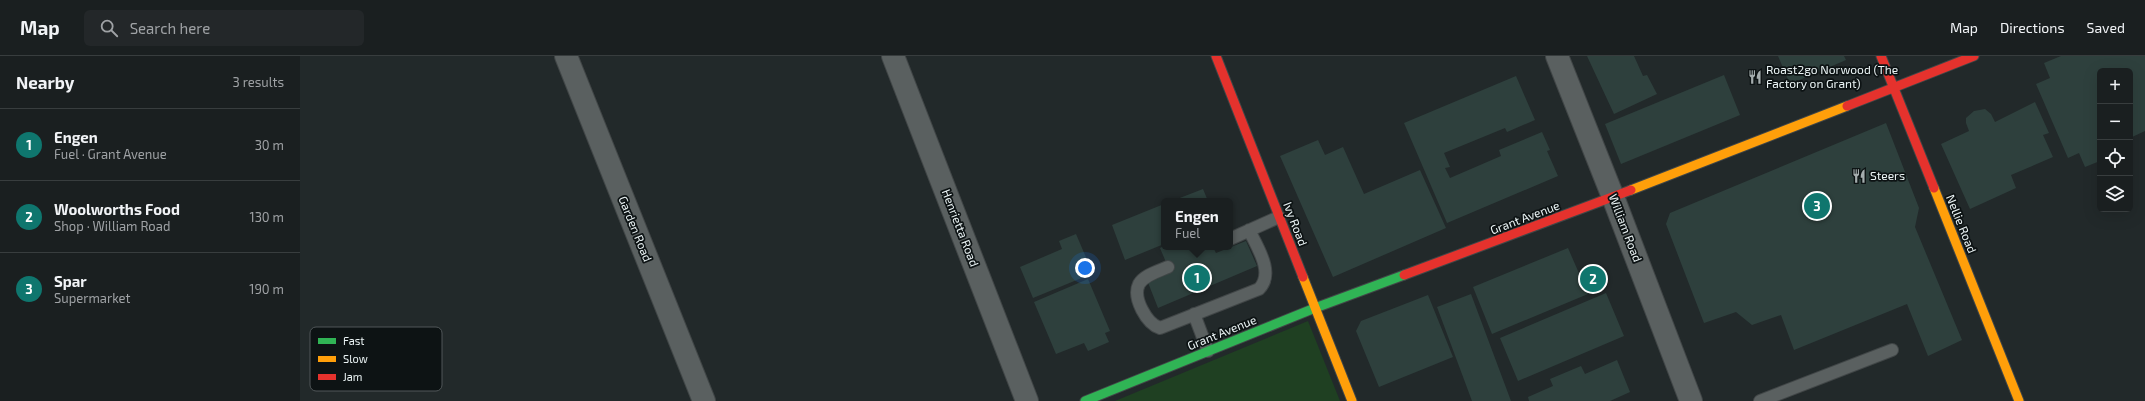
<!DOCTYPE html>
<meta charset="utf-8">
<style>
:root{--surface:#1a1f20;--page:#232729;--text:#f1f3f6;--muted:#9fa2a5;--line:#383d3e;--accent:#0f766e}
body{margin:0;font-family:"Exo 2",sans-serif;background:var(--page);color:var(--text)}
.controls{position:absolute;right:12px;top:12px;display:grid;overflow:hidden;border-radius:6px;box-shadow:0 4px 16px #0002}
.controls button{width:36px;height:36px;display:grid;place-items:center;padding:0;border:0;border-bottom:1px solid var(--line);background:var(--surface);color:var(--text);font:20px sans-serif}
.you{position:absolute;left:785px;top:212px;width:14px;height:14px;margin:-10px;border:3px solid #fff;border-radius:50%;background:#1a73e8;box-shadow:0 0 0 6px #1a73e833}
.badge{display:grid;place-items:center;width:26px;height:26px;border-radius:50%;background:var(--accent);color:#fff;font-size:13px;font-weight:700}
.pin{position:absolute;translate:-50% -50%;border:2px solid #fff;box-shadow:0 1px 4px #0006}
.popup{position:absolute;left:861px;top:142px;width:72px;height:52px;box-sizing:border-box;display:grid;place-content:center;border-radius:6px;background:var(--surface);filter:drop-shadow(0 1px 3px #0005);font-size:13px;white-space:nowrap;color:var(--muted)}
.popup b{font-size:15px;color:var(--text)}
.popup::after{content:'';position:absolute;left:50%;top:100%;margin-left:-8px;border:8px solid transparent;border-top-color:var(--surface)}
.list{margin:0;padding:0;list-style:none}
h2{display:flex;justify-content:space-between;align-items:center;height:52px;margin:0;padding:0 16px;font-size:17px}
h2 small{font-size:13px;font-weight:400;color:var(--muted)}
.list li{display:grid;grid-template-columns:26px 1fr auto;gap:12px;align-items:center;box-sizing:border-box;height:72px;padding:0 16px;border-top:1px solid var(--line)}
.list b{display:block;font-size:15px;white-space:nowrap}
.list p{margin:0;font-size:13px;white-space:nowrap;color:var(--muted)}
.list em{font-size:13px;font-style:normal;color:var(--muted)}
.icon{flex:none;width:22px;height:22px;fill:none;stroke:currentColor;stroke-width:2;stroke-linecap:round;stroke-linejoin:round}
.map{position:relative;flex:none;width:1845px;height:345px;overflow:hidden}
header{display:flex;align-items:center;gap:24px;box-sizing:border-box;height:56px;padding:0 20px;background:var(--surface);border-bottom:1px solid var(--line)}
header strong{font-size:19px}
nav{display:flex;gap:22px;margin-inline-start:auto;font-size:14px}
.search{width:280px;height:36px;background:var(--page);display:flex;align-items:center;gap:10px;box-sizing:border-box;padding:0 14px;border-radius:6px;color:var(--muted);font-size:15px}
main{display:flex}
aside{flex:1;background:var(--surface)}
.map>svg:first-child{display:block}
</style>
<header>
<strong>Map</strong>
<div class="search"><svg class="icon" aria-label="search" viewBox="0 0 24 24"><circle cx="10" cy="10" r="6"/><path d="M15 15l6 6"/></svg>Search here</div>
<nav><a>Map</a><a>Directions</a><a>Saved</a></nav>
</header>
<main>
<aside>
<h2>Nearby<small>3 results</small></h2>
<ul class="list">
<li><span class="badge">1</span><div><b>Engen</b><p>Fuel · Grant Avenue</p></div><em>30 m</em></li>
<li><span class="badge">2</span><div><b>Woolworths Food</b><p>Shop · William Road</p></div><em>130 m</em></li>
<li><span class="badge">3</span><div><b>Spar</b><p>Supermarket</p></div><em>190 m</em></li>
</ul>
</aside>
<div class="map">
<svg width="1845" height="345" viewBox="0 0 1845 345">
<rect width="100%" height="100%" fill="#22292a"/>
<path fill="#1f4022" d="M1008,265L1040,345H815Z"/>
<path fill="#2e403d" d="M1287,0H1334L1343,20L1347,19L1357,38L1314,58Z
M1478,0H1544L1546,4L1490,28Z
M1761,0H1845V75L1830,82V15H1800V105L1785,111L1779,97L1768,102L1736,28L1750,22L1744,7Z
M1424,19L1440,59L1321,108L1305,68Z
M1216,20L1235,64L1207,76L1205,72L1144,97L1150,111L1145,112L1150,122L1201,100L1199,94L1242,76L1250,94L1247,95L1258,120L1147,167L1104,67Z
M1735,46L1749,77L1743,79L1753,101L1711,119L1716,132L1670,153L1641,88L1669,75L1666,67V62L1674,55L1685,53L1691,58L1695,66Z
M1586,67L1619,152L1615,171L1662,284L1628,300L1607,248L1494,294L1481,259L1452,269L1436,256L1404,267L1366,168L1370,157Z
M1018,84L1025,99L1043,91L1064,138L1120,114L1146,172L1033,221L980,100Z
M903,133L908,145H872Z
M864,148V188L825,204L812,169Z
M776,178L788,206L779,210L784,221L733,242L720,211L762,193L759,185Z
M946,185L957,210L858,252L847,224L868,211L860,192L864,190L913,191L916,197Z
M1268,192L1288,238L1192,278L1173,231Z
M788,223L810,275L805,277L809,286L788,295L784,287L756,298L734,246Z
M1306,237L1324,280L1218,325L1200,282Z
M1171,238L1211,345H1172L1137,251Z
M1128,239L1153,301L1079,331L1056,275L1061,265Z
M1317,304L1330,336L1310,345H1229L1228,341L1253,330L1250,323L1281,310L1285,318Z"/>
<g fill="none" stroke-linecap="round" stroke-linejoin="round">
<defs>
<path id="lane" d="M930,183L979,161
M868,211C859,215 844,219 839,228C832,242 847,268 860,272L959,233C975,217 957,191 949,174
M894,258L908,295
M1460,345L1592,294"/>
<path id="street" d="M266,0L404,345
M593,0L727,345
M1257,0L1313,141L1391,345"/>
<path id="fast" d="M785,345L1015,252L1104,219"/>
<path id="slow" d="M1634,132L1719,345
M1331,134L1547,50
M1003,221L1052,345"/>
<path id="jam" d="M916,0L1003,221
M1581,0L1634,132
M1547,50L1674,0
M1104,219L1331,134"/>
</defs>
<use href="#lane" stroke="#414647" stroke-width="14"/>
<use href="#street" stroke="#414647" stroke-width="24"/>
<use href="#fast" stroke="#414647" stroke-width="11"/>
<use href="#slow" stroke="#414647" stroke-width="11"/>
<use href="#jam" stroke="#414647" stroke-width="11"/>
<use href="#lane" stroke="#5a6060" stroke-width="12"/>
<use href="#street" stroke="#5a6060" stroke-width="22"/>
<use href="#fast" stroke="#30b455" stroke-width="9"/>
<use href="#slow" stroke="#ff9f0a" stroke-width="9"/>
<use href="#jam" stroke="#e5322d" stroke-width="9"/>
</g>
<defs>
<symbol id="restaurant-bare" viewBox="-9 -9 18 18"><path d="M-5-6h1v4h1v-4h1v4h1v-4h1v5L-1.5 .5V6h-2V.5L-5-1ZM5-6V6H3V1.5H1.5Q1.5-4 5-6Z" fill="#a5adae" stroke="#0d1314" stroke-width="2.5" paint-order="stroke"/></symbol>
</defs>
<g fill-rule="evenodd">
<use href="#restaurant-bare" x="1445" y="11" width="20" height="20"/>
<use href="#restaurant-bare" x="1549" y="110" width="20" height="20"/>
</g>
<g text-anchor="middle" stroke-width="3.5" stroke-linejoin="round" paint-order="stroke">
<g font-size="12" fill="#ebf4f5" stroke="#0d1314" text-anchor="start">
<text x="1466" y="18">Roast2go Norwood (The<tspan x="1466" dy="14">Factory on Grant)</tspan></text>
<text x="1570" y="124">Steers</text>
</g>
<g font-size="12" fill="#ebf4f5" stroke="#0d1314">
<text transform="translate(1225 162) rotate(-21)" y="4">Grant Avenue</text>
<text transform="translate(995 168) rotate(69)" y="4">Ivy Road</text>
<text transform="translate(1661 168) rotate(68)" y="4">Nellie Road</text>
<text transform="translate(660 172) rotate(69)" y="4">Henrietta Road</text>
<text transform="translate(1325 172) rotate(69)" y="4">William Road</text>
<text transform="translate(335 173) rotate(68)" y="4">Garden Road</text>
<text transform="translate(922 277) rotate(-22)" y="4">Grant Avenue</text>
</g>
</g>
<rect x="10" y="271" width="132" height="64" rx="6" fill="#0d1314" stroke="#505658" stroke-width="1"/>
<rect x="18" y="282" width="18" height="6" fill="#30b455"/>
<rect x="18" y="300" width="18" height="6" fill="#ff9f0a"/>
<rect x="18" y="318" width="18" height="6" fill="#e5322d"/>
<g font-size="11" fill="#ebf4f5">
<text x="43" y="289">Fast</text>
<text x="43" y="307">Slow</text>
<text x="43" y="325">Jam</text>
</g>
</svg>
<div class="controls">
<button>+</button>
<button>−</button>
<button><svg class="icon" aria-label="locate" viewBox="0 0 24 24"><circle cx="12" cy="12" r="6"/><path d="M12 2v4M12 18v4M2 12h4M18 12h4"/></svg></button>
<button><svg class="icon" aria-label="layers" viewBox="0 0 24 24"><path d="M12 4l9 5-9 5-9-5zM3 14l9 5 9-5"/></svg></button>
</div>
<div class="you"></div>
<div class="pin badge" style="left:897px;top:222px">1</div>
<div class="popup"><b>Engen</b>Fuel</div>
<div class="pin badge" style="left:1293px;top:223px">2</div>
<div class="pin badge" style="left:1517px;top:150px">3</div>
</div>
</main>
